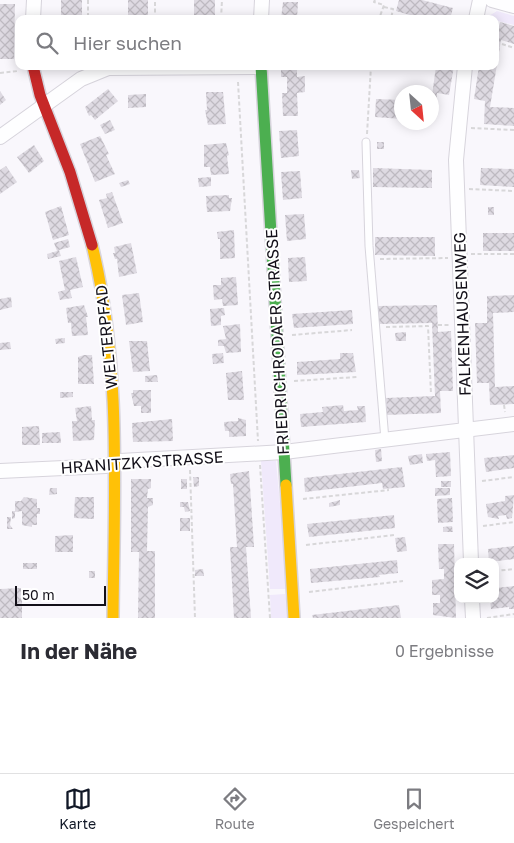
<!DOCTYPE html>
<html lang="de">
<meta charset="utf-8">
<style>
:root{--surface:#fff;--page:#f7f7f7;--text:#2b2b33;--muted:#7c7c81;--line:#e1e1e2;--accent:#111827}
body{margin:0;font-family:"Golos Text",sans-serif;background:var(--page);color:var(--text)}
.controls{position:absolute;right:15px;bottom:15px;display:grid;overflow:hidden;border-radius:10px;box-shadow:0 2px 12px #0003}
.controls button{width:45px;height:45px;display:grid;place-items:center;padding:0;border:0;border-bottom:1px solid var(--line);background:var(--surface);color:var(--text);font:25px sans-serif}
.compass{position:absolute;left:394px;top:85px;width:45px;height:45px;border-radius:50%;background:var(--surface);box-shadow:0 2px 12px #0003;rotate:153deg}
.scale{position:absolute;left:15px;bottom:12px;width:91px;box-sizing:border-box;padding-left:5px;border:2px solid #131019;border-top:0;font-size:14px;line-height:18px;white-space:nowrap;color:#131019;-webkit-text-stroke:4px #fff;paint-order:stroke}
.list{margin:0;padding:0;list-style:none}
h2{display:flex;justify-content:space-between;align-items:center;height:65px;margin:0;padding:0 20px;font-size:21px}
h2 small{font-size:16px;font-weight:400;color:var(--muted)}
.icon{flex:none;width:28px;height:28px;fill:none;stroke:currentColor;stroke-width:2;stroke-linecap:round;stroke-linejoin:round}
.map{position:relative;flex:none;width:514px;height:618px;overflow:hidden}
.search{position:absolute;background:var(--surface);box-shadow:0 2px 12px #0003;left:15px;right:15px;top:15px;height:55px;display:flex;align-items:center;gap:12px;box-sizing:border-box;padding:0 18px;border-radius:10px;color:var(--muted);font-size:19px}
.sheet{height:155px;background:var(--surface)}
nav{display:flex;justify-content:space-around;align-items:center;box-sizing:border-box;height:70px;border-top:1px solid var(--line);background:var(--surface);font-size:14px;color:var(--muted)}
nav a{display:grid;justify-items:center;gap:2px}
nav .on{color:var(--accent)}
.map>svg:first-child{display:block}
</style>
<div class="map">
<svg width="514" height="618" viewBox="0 0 514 618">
<defs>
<pattern id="building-cross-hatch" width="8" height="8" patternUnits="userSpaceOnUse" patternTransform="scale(1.25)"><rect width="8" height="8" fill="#dedae2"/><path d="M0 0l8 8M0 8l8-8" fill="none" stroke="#bebac1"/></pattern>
</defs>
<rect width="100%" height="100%" fill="#f9f7fc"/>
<path fill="#f0e9fb" d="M497,11L514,16V25L498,21L495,32V19H484Z
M261,461H276L288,589H270Z
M285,594L290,618H271L270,595Z"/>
<path fill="url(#building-cross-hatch)" d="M61,0H82V19H61Z
M128,0H148V19H128Z
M194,0H215V19H194Z
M399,0H422L453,8L450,19H424L396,11Z
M283,2H298L297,19H281Z
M0,4H15L14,59H0Z
M500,22L514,26V44L501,40L490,107L514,108V126L484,124L485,101L474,99L479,66H495V42Z
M281,66H297V77L305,76V92L297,93L298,116H283L282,93H287V77H281Z
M436,66H454L449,95L437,93L435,120H432V96Z
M108,89L118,101L95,120L91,115L89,116L85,107Z
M0,91L6,100L0,105Z
M206,92H223L226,124L208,125L205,110H207Z
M146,94V107L128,108V95Z
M376,99L402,100V119L375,117Z
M110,120L115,130L105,134L100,125Z
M297,130L299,156L281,158L279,131Z
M100,136L109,154L106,155L115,174L95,182L80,144Z
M377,142H384V149H377Z
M226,143L229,155L227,156L229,174L211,175L210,167H204V145Z
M34,145L44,161L29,173L17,157Z
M6,166L17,182L0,194V170Z
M373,168L432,170V188L373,187Z
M481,168L514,169V187L480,185Z
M351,170H359L360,178L352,179Z
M300,171L302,198L283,200L281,172Z
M211,177V186L199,187L198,178Z
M128,180L130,184L121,187L119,183Z
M112,192L123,223L108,228L99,200L107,198L106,194Z
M229,195V198H232L230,211L207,212L206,196Z
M61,206L69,235L53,240L45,212Z
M488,207H494V215H488Z
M304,214L306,239L287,241L285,215Z
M234,230L235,258L220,259V239H218L217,232Z
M483,233H514V251H483Z
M375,237H435V256L375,255Z
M68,239L70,247L59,250L61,256L48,259L47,254L57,251L54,243Z
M131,243L137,273L119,277L117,259H115L113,253H115L114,247Z
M76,257L83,287L70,290L72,298L60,300L58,292L65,290L59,261Z
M305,257L307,281L289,282L288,258Z
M236,277L238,305L223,306L222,299L214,300L213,285H221V278Z
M139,293L143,322L126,325L122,295Z
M514,295V312L493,313L495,387L514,386V404L490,405L489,383H477L475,323H487V296Z
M11,297L12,307L0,310V299Z
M84,305L88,317H86L88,335L72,336L71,323H68L66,308Z
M437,305L438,332L451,331L453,391H440L441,413L387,415L386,398L435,396L432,323L378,324V306Z
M224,308L225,315L221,316V325L211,326L210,309Z
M352,310L353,324L294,328L292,314Z
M240,324L241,352L226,353L224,346H218V340L226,339L223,326Z
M406,332V341H396L395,333Z
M65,338V343L56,344L55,339Z
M129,341H147L150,371L133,372Z
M10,342L11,349L0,350V343Z
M223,353L224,363L213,364L212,354Z
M340,353H353L356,372L297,375V362L340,359Z
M84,355H92L94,384H78V357Z
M242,371L244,400H228L226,373Z
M157,375L158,382H145V376Z
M133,390H151V413H141V406H134L131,393H133Z
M60,392H73V397L60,398Z
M343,405L344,411L358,410L357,406H365L366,422L301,427L300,414L323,412L322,407Z
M91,406L92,420H95L94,440L73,441L72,421H77L75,408Z
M238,418L246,420V436L229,437V431H225L224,422L238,421Z
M172,419L173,441L133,442L132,423Z
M39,426L40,445H22V427Z
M60,432L61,443H42V433Z
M381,449L382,461L376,462L375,450Z
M450,452L451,476L436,477L435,460L427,461L426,454Z
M422,454L423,463L410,465L408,456Z
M514,455V468L486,472L484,458Z
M402,467L405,487L383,489L382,483L305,492L304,478Z
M249,471L254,547H246L251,618H234L230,547H237L233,484H231L230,474Z
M193,477H199V486L194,487Z
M131,479H151V488L148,489L147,498H153V505L148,507L147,551H155V618H138L139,552H131Z
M181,479H187V489H181Z
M441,481H451V487H441Z
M50,488H57V494L49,495Z
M435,488H450V495L435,496Z
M514,495L512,518L507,519L506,515L498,516L499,519L488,517L486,504L505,501V496Z
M24,497L37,499V508H40V514H37V525H32V527L22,525V511L15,512V518L12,519V511H15V501H21Z
M75,497H94V519L74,518Z
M452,498L453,522L438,523L437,499Z
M340,500V505L329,507V503Z
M180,502H188L190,511L185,512L184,507H180Z
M394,515L395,528L309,537L307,524Z
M7,517H11L10,525L13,529H7Z
M180,518H190V531H180V525H188H180Z
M452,526L453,532H443V527Z
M73,535V552H55V536Z
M405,537L407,551L397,552L395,538Z
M438,544H454L456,618L433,615V603H440V595H432V580L444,579V569H439Z
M514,546V559L489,562L488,549Z
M397,560L398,573L379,575L380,577L311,583L310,569Z
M23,563H37V569H23Z
M203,569L204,576H195V570Z
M89,571H95V578H89Z
M514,586V609H509V607L491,609L490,599H495V588Z
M22,588V618H0V589Z
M399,605L401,618H313L312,615Z"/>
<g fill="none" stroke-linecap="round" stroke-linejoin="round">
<defs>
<path id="lane" d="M366,142L369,246L385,440"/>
<path id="street" d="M492,0L514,6
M33,19L34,0
M261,19L262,0
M476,19L480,0
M465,66L456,160L471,562
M0,137L81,79L108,68L261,67
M0,471L106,466L120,461L284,452L514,424
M472,599L473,618"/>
<path id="fast" d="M261,66L286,485"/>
<path id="slow" d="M92,245C122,366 114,494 113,618
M286,485L294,618"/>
<path id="jam" d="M33,66L40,95L70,172L92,245"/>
</defs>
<use href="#lane" stroke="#d7d4dc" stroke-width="9"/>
<use href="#street" stroke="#d7d4dc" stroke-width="16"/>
<use href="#fast" stroke="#d7d4dc" stroke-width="14"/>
<use href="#slow" stroke="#d7d4dc" stroke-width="14"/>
<use href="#jam" stroke="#d7d4dc" stroke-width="14"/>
<path stroke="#d8d7d9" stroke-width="2" stroke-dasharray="4 2.5" stroke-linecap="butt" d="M88,0V19
M375,0L374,2L384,5L379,19
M384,7L393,9L391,19
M155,19V0
M221,19L222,0
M502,44L514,48
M0,73L18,71
M238,82L258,441
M471,128L514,130
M367,134L371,66
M469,189L514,191
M471,254H514
M380,259L448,258
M438,325H450
M386,327L428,326L431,394
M292,335L352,330
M294,381L357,377
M504,405L505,412
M260,465L270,618
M190,470L195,618
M482,481L514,477
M303,499L389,490
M483,526L514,522
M306,545L395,535
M495,571L514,569
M309,592L403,581
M487,618L514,614"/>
<use href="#lane" stroke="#fefeff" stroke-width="7"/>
<use href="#street" stroke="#fefeff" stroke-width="14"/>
<use href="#fast" stroke="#4caf50" stroke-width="11"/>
<use href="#slow" stroke="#ffc107" stroke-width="11"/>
<use href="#jam" stroke="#c62828" stroke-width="11"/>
</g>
<g text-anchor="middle" stroke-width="4" stroke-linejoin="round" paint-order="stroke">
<g font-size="16" fill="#131019" stroke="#fff">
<text transform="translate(462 314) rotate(-92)" y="6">FALKENHAUSENWEG</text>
<text transform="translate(106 337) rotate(-96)" y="6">WELTERPFAD</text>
<text transform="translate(277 342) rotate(-93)" y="6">FRIEDRICHRODAER STRASSE</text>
<text transform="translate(142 462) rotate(-4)" y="6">HRANITZKYSTRASSE</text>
</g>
</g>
</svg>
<div class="controls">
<button><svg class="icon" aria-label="layers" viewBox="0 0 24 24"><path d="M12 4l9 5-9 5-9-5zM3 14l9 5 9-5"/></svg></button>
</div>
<svg class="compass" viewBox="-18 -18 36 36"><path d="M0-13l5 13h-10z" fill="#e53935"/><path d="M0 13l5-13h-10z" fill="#7c7c81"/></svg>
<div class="scale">50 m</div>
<div class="search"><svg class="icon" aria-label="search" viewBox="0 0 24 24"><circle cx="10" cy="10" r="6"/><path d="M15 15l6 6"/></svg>Hier suchen</div>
</div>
<section class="sheet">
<h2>In der Nähe<small>0 Ergebnisse</small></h2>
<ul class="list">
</ul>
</section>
<nav>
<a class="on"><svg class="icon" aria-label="map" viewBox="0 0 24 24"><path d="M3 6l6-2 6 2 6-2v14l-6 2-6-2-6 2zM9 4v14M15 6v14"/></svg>Karte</a>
<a><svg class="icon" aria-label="directions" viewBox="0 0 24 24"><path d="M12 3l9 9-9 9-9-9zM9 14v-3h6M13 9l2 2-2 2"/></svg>Route</a>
<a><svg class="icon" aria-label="saved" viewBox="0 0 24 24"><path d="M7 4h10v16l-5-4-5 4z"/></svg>Gespeichert</a>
</nav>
